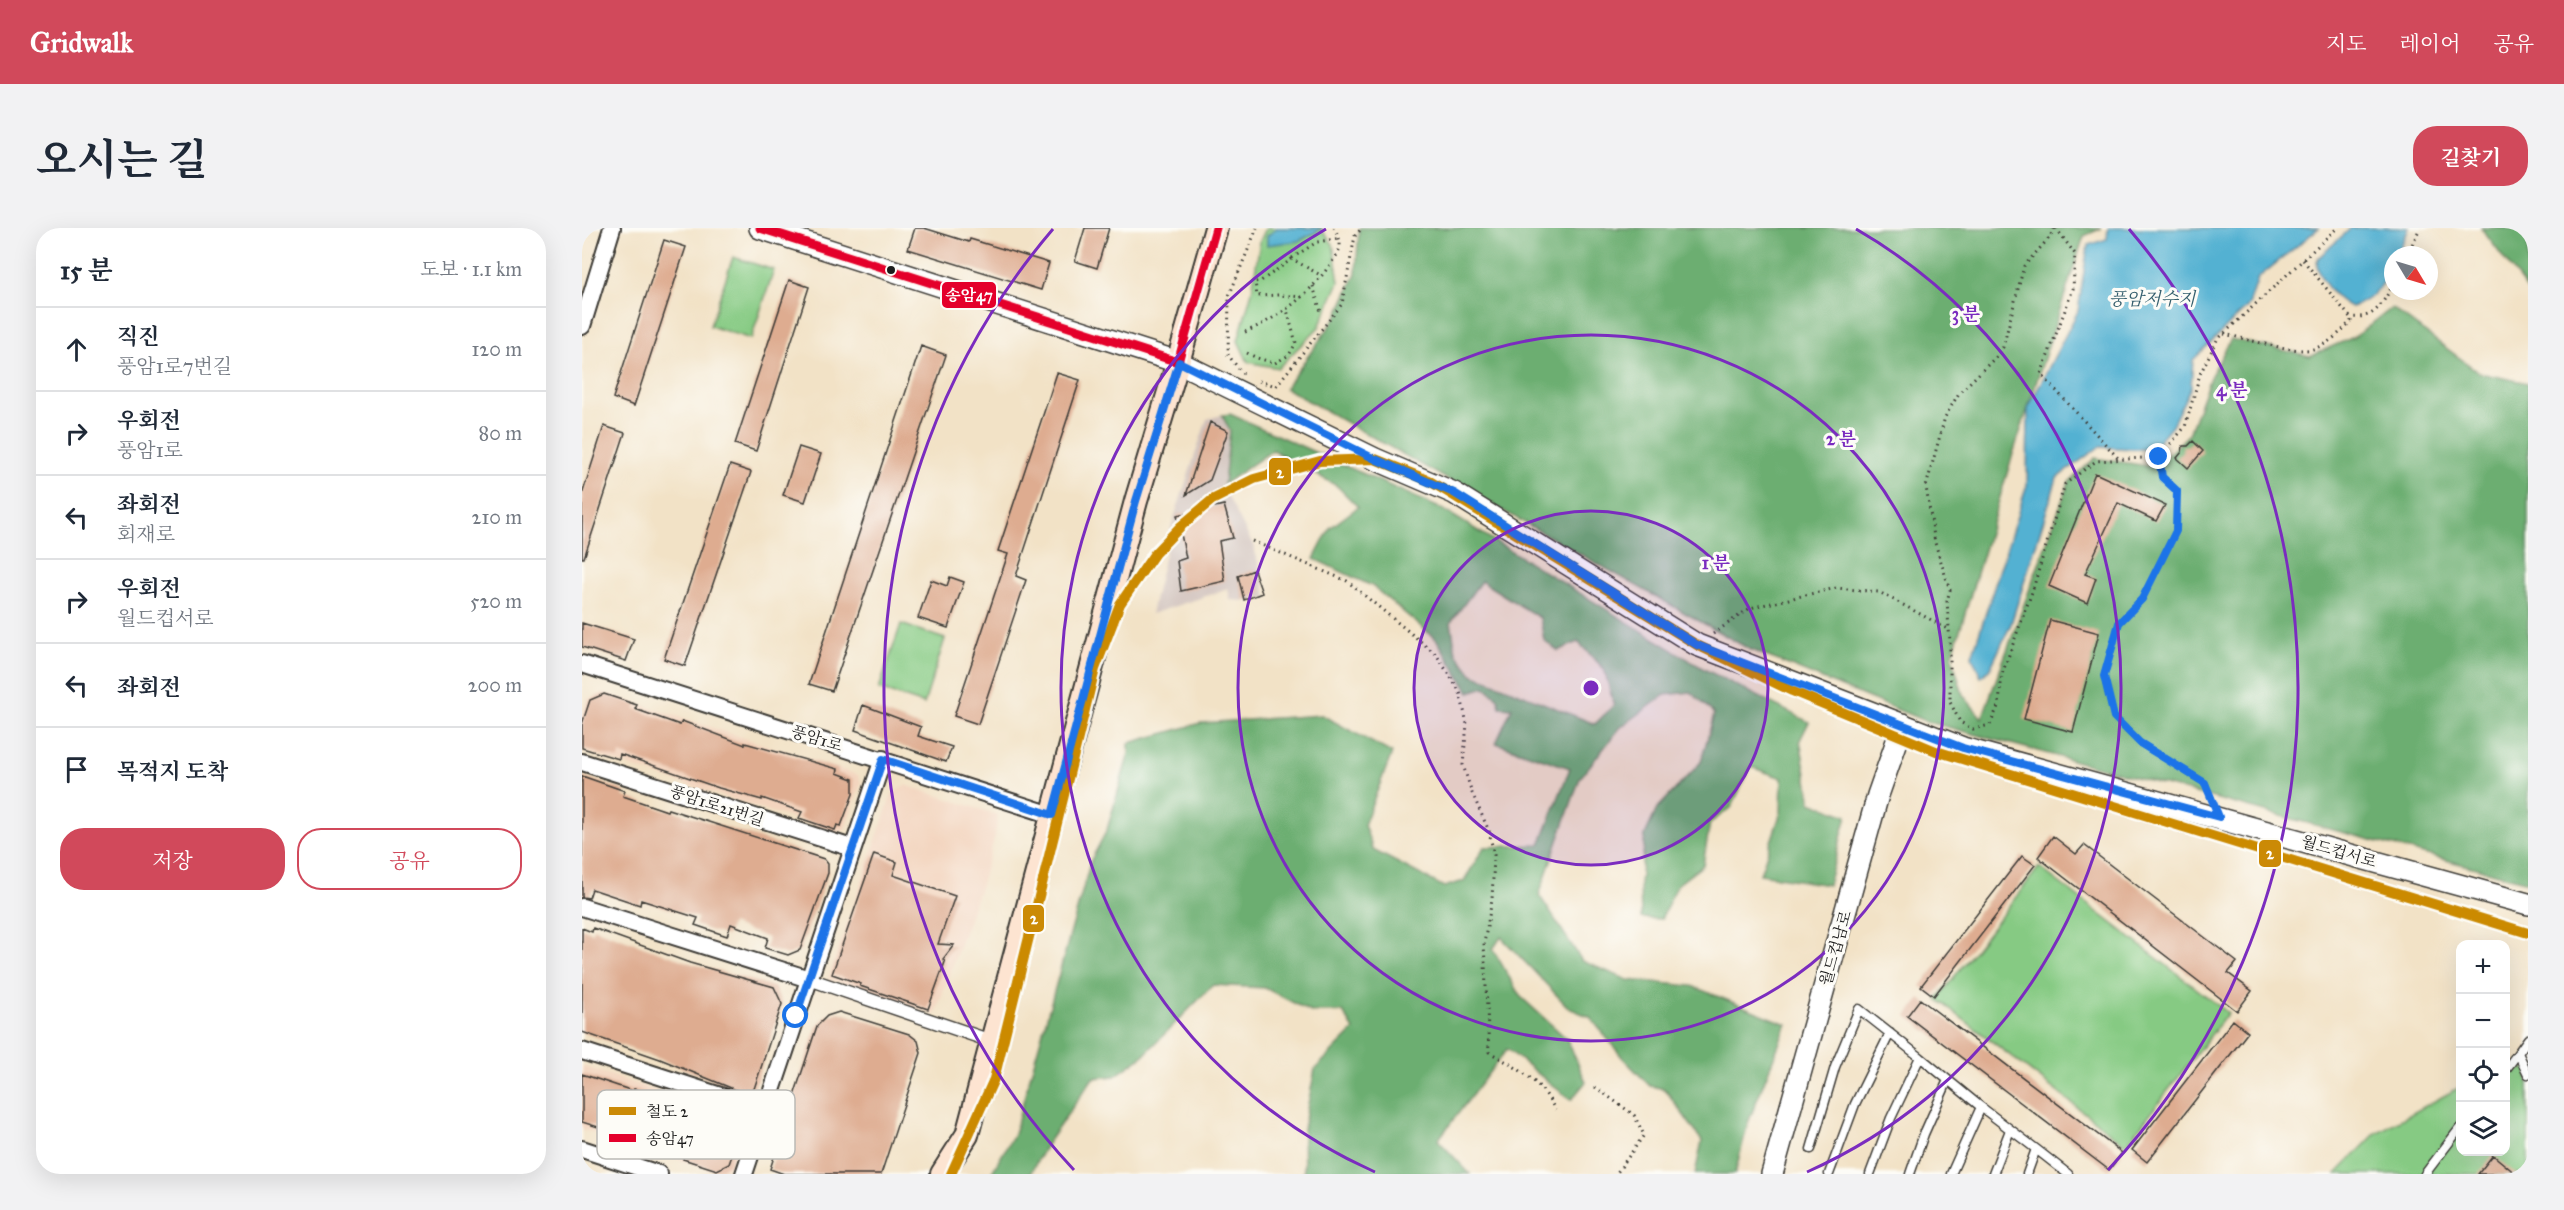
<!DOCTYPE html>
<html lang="ko">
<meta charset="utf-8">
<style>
:root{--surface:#fff;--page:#f2f2f3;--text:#1f2937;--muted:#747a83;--line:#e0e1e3;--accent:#d1495b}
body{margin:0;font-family:"IM FELL Great Primer","Noto Serif KR",serif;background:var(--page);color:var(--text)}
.controls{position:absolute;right:18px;bottom:18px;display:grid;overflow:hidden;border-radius:12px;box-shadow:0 6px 24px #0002}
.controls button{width:54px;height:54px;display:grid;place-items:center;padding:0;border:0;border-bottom:2px solid var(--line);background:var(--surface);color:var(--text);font:30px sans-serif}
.compass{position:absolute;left:1802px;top:18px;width:54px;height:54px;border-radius:50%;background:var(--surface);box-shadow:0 6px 24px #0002;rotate:128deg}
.stop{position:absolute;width:18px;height:18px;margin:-14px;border:4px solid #1a73e8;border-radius:50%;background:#fff}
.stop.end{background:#1a73e8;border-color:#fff;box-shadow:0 2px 6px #0008}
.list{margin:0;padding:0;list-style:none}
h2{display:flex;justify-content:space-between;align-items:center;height:78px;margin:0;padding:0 24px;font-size:26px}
h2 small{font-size:20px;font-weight:400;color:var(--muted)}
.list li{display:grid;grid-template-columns:39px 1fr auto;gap:18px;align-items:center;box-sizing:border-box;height:84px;padding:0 24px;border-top:2px solid var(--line)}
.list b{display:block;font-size:22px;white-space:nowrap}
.list p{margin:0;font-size:20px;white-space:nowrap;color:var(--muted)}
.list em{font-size:20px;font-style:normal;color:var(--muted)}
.actions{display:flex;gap:12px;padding:18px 24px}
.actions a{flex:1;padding:14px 0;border:2px solid var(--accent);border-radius:24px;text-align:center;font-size:21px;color:var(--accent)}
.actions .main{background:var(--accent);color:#fff}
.icon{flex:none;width:33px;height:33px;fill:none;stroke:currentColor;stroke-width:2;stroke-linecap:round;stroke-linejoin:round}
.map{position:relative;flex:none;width:1946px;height:946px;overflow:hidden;border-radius:24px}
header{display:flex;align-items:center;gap:36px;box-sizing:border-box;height:84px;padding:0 30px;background:var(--accent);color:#fff}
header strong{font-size:28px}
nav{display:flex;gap:33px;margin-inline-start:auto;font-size:21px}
.intro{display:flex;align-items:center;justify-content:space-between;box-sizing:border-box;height:144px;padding:0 36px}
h1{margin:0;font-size:42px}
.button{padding:15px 27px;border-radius:24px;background:var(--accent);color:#fff;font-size:21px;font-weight:700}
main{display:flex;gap:36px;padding:0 36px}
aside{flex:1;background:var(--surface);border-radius:24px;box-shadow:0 6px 24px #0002}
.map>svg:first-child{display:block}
</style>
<header>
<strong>Gridwalk</strong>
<nav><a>지도</a><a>레이어</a><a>공유</a></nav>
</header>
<div class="intro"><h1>오시는 길</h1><a class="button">길찾기</a></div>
<main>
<aside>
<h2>15 분<small>도보 · 1.1 km</small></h2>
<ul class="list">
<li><svg class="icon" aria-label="ahead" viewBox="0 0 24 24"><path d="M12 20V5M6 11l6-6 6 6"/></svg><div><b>직진</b><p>풍암1로7번길</p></div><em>120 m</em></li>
<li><svg class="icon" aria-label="right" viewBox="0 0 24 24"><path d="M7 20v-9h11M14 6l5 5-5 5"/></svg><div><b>우회전</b><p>풍암1로</p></div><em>80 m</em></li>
<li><svg class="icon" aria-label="left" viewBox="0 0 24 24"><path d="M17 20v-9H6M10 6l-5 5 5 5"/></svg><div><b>좌회전</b><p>회재로</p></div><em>210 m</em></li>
<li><svg class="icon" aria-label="right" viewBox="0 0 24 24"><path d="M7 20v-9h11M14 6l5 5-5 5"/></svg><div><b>우회전</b><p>월드컵서로</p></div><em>520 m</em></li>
<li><svg class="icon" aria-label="left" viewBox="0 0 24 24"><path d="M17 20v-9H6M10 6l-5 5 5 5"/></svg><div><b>좌회전</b></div><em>200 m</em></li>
<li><svg class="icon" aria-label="arrive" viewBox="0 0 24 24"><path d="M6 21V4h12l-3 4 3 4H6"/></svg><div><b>목적지 도착</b></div></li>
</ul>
<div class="actions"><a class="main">저장</a><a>공유</a></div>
</aside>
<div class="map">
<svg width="1946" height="946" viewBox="0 0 1946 946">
<rect width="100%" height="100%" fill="#fdfcf7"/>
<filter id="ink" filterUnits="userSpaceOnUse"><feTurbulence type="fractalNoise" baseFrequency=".0167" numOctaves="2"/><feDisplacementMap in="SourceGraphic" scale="12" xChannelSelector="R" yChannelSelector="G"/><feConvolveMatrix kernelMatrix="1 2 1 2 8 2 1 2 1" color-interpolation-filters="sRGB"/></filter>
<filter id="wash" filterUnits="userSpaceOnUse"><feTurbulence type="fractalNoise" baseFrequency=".008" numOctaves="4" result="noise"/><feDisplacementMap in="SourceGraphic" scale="24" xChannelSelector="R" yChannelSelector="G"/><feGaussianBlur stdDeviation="1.35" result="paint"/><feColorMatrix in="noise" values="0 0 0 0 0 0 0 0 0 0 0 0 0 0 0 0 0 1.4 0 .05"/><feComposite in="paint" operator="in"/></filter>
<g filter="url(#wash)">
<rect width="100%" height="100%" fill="#f2e2c6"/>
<path fill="#f3d4be" d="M23,465L276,547L279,555L263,601L255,605L0,523V488L6,471Z
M323,557L416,587L413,608L398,659L353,787L246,751L310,566Z
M0,838L153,889L161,902L149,938L136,944L0,901Z"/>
<path fill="#cfc0ba" d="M640,187L648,203L642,256L643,263L672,319L685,370L665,373L648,372L646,361L569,386L590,296L625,191Z"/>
<path fill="#86ca83" stroke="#517350" stroke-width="1.5" d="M684,0H738L751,16L757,54L737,99L696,140L666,134L656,113L670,63L678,13Z
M151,29L192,42L169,111L128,98Z
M319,396L363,411L342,476L297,461Z
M1457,639L1646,785L1544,917L1355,771Z
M1946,840V946H1754L1794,905L1878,859V924H1924V844Z"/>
<path fill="#6cae71" stroke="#446546" stroke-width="1.5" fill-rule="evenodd" d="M777,0H1520L1502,8L1430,229L1370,429L1381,467L1400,490L1487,254L1513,230L1573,239L1607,206L1628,149L1649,111L1728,128L1772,109L1810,80L1898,145L1946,155V654L1343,493L1167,421L703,160L755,88L774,45Z
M1899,0H1946V63Z
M648,186L862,282L1122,441L1227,494L1218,512L1229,574L1265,588L1246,657L1178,646L1199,584L1200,550L1169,539L1149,580L1128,595L1121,637L1095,657L1079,691L1059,690L1058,655L1063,607L1075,581L1119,534L1132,486L1109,464L1083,467L1038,500L998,550L957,667L1000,733L1046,752L1110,758L1205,796L1166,895L1153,946H1113L1120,913L1083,861L1068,858L1040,829L1008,789L987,780L919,709L911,721L938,768L985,811L1004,854L989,872L925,821L856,912L888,946H722L721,901L733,841L772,802L761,784H729L683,760L631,757L561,828L533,848L511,850L464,917L448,946H409L432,906L509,632L525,602L547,525V515L619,495L740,487L810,525L782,597L791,622L862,659L882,653L902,619L958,617L988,540L914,515L930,480L918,479L916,470L903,459L887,464L855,412L790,358L732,331L748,300L776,279L755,258L691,222L642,256L648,203L640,187ZM899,353L958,390L962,412L976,423L996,414L1022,441L1032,477L1013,496L890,446L874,425L869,394Z"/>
<path fill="#53b1d2" stroke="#386677" stroke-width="1.5" d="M695,0H741L717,13L685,17V8Z
M1526,0H1737L1676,50L1667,77L1611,132L1609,159L1590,197L1569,222L1517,219L1475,250L1429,396L1408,441L1399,449L1390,428L1445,257L1446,180L1496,83L1506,17L1525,11Z
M1769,0H1827L1815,27H1811C1811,50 1790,73 1769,79C1755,73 1730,45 1736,30Z"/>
<g id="blocks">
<path fill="#deac90" d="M333,0H342L387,14L388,11L467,35L459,62L326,21Z
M503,0H527L515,40L493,33Z
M82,12L104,19L52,178L31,170Z
M207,52L227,59L174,223L153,216Z
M339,118L364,127L250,463L227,456Z
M475,145L498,152L434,348L444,352L396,496L372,488L426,326L416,323Z
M628,194L646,203L628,252L604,267Z
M22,198L43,205L2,330H0V267Z
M1611,213L1621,223L1606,240L1595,230L1600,224L1601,218H1606Z
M217,219L239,226L223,274L201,267Z
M148,237L169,244L103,438L82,431Z
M1513,245L1583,277L1574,293L1536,275L1503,346L1514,350L1505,375L1467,358Z
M642,277L651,310L637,313L643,353L599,363L595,333L604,330L595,287Z
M672,342L680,365L662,372L656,348Z
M368,349L382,354L366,400L336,390L349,352L365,358Z
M1468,392L1517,405L1491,504L1442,491Z
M0,395L52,411L44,433L0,419Z
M22,466L55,477L53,481L98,497L100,493L163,517V515L256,541L255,545L271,551V566L259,598L255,597L253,602L217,590L220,584L180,570V572L137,560L38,526L37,531L0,520V496L8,472Z
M281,477L339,499L336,508L370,519L364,534L273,502Z
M0,548L43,563L41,568L85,583L86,581L242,631L246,636V645L218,722L206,727L183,720L186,710L149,696L145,708L113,697L116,690L59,672L58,677L10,661L7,670L0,669Z
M1471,608L1494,626L1502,617L1655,734L1646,745L1670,763L1655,783L1456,629Z
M292,626L315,634L311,647L373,668L356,716L372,717L361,731L363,734L346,781L278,758L279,756L250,746Z
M1440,628L1453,637L1352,768L1339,758Z
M0,700L10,704L11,700L108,735L192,759L200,776L172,861L161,864L154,862L78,831L0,804Z
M1338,771L1540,925L1527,942L1325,788Z
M257,784L327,806L336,813L339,825L299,946H202L188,941L235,798L245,788Z
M1651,792L1666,804L1565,934L1550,922Z
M0,846L51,863L52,861L152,890L159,902L147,936L135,942L101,931L102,929L70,919L71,916L0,894Z
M1911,927L1934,946H1896Z"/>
</g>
</g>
<g filter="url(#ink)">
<use href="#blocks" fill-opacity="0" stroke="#3c3a36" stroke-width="1.5"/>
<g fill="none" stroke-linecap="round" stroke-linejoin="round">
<defs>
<path id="service" d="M1936,825L1946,811
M1924,841L1936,825L1946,846
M1366,852L1399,879
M1229,921L1253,839L1277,781L1338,829
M1454,921L1486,946
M1247,946L1273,876L1308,805
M1288,946L1309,890L1338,829L1366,852L1342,906L1328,946
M1369,946L1399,879L1454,921L1445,946
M1411,946L1428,902
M1843,946L1878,900"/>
<path id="pedestrian" d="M227,751L412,814"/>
<path id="minor" d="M0,98L30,0
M0,436L470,587
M0,534L270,620
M0,679L227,751
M0,823L182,882
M0,921L77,946
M162,946L301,531"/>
<path id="tertiary" d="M178,0L596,134L793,231L872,265L1115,417L1381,520L1946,676
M1190,946L1296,567L1321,496"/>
<path id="secondary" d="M360,946L385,907L554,273L596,134L634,0"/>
</defs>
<use href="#service" stroke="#3c3a36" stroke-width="11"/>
<use href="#pedestrian" stroke="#3c3a36" stroke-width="15"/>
<use href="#minor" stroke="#3c3a36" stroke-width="20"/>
<use href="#tertiary" stroke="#3c3a36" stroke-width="24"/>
<use href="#secondary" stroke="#3c3a36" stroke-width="26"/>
<path stroke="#3c3a36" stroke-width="3" stroke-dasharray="1.5 4.5" stroke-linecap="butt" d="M1472,0L1468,9L1442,38L1421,119L1416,127L1377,165L1363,189L1344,259L1353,315L1368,362L1365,373L1368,414V474L1378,494L1391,501L1408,497L1417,476L1420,446L1450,364L1483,256L1514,233L1577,229L1603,199L1618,146L1635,112L1755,0
M1474,0L1493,26L1491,61L1459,146L1537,231
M1825,27L1838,0
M710,30L735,14L758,10
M1721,32L1768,89C1794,91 1799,77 1811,57
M731,58L739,84
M720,69L697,67L675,68L673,54L679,53L710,31L740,48
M663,104C698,89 725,69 747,38C750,33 756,27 757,22C760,14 756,7 752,0
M1642,106C1662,110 1713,126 1731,121C1747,116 1759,104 1769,93L1768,89
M665,125L675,130L693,135L707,127L714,115L705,82
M661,146L646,127L647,68L675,0
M677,153L694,158L760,76L773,8L780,0
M1577,229L1580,249L1595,263L1594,303L1560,371L1537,395L1522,448L1532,489L1558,515L1623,555L1630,571
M670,313L765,353L854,426L878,464L885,496L881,537L890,565L907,603L912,627L910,672L902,715L907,824C934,839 960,853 973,882
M1131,406L1168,380L1254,360L1297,364L1368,402
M1013,859L1052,887L1062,907L1034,946"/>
<use href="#service" stroke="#fff" stroke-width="8"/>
<use href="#pedestrian" stroke="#fff" stroke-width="12"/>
<use href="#minor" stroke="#fff" stroke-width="16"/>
<use href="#tertiary" stroke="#fff" stroke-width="21"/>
<use href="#secondary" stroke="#fde4d1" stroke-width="22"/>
<defs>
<path id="bus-1" d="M178,0L596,134
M596,134L634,0"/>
</defs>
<use href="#bus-1" stroke="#fdfcf7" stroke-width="14"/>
<use href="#bus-1" stroke="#e4002b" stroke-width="9"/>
<defs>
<path id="rail-1" d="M369,946L412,851L513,441L538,376L573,325L599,298L630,272L672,251L738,233L793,231L846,252L1115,417L1210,463L1354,523L1946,705"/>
</defs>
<use href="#rail-1" stroke="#fdfcf7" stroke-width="15"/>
<use href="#rail-1" stroke="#cb8a06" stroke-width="10"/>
</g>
</g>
<g fill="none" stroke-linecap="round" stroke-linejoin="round" filter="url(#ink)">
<path stroke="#1a73e8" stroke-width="8" d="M214,788L301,531L470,587L554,273L597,134L793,231L872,265L1115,417L1381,520L1637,589L1623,555L1558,515L1532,489L1522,448L1537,395L1560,371L1594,303L1595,263L1580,249L1577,229"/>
</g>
<circle cx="1009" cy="460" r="177" fill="#7b2cbf" fill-opacity=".12"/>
<g fill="none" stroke="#7b2cbf" stroke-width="3">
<circle cx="1009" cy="460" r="177"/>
<circle cx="1009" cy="460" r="353"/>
<path d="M793 944A530 530 0 0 1 744 1M1274 1A530 530 0 0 1 1225 944"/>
<path d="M492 942A707 707 0 0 1 471 1M1547 1A707 707 0 0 1 1526 942"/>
</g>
<circle fill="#1c1c1c" stroke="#fdfcf7" stroke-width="2" cx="309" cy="42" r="5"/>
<g text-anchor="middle" stroke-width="6" stroke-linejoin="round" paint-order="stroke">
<g font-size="16" fill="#1c1c1c" stroke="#fdfcf7">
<text transform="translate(235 510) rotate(17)" y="6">풍암1로</text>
<text transform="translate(135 577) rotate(18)" y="6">풍암1로21번길</text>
<text transform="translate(1757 623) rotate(16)" y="6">월드컵서로</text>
<text transform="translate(1253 720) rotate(-74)" y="6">월드컵남로</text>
</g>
<g font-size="18" font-style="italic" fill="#355f6e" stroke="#fdfcf7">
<text x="1570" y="77">풍암저수지</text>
</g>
</g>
<rect x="15" y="862" width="198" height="69" rx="9" fill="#fdfcf7" stroke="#bab9b5" stroke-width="1.5"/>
<rect x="27" y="879" width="27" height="8" fill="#cb8a06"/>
<rect x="27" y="906" width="27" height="8" fill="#e4002b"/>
<g font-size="16" fill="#1c1c1c">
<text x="64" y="889">철도 2</text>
<text x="64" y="916">송암47</text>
</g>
<circle cx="1009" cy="460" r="9" fill="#7b2cbf" stroke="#fdfcf7" stroke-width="3"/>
<g font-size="18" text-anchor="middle" font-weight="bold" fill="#7b2cbf" stroke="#fdfcf7" stroke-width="6" stroke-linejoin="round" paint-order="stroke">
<text x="1384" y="92">3 분</text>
<text x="1650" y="168">4 분</text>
<text x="1259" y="217">2 분</text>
<text x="1134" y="341">1 분</text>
</g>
<g stroke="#fdfcf7" stroke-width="2">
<rect x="359" y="53" width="56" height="28" rx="6" fill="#e4002b"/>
<rect x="686" y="229" width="24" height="29" rx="6" fill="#cb8a06"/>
<rect x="1676" y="611" width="24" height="29" rx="6" fill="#cb8a06"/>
<rect x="440" y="676" width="23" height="29" rx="6" fill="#cb8a06"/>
</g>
<g font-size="16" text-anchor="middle" font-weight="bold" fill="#fff">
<text x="387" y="73">송암47</text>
<text x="698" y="250">2</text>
<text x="1688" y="631">2</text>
<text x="452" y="696">2</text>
</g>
</svg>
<div class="controls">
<button>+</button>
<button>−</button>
<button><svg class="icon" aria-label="locate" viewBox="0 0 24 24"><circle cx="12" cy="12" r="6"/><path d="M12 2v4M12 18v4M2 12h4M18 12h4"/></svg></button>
<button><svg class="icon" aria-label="layers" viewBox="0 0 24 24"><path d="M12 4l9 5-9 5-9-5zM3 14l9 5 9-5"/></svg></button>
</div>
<svg class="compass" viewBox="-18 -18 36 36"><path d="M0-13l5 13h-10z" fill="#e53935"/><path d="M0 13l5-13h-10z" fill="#747a83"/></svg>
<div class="stop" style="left:214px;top:788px"></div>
<div class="stop end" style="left:1577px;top:229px"></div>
</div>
</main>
